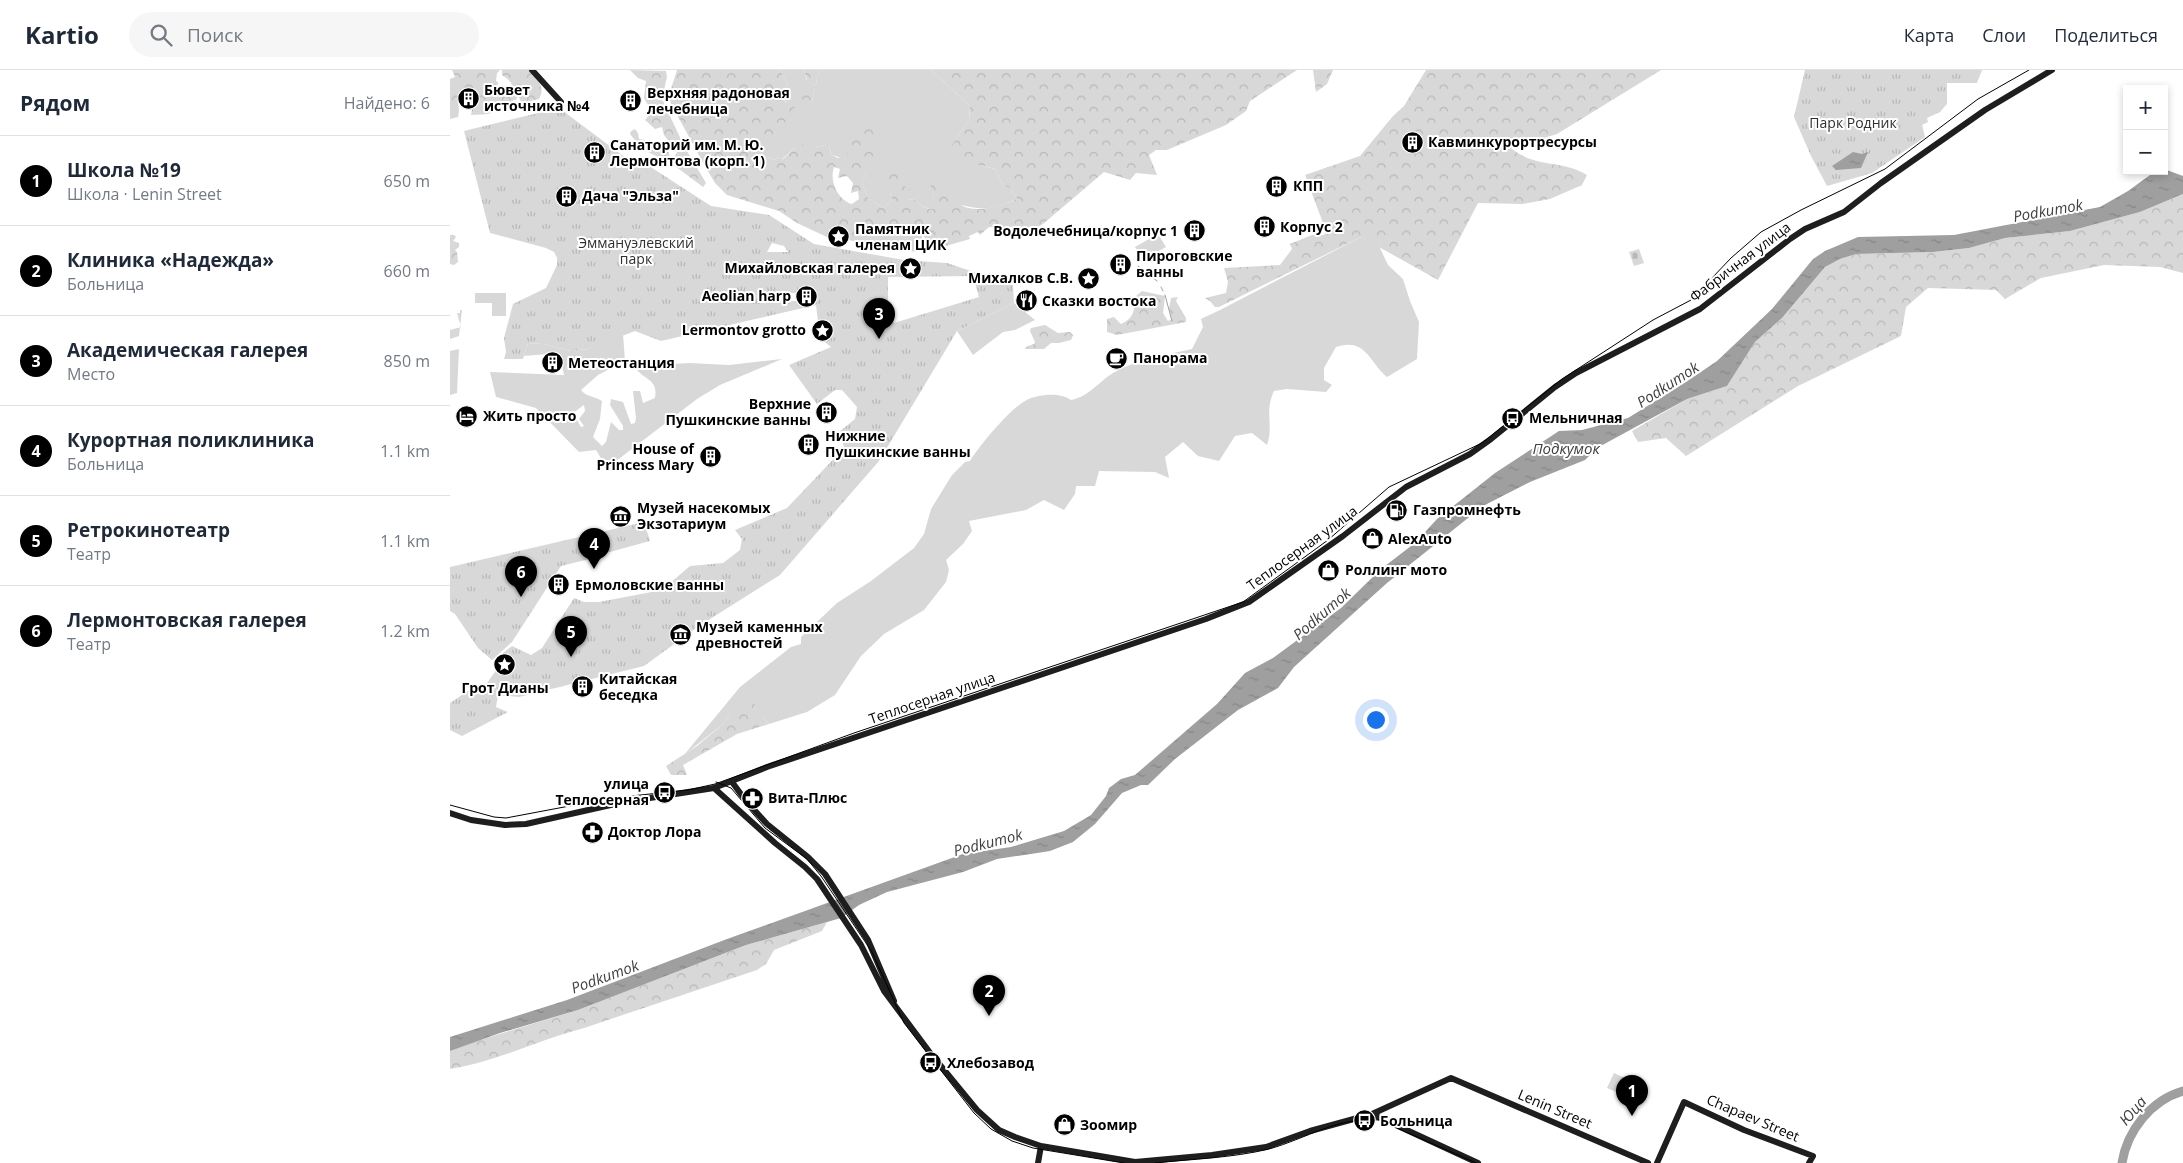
<!DOCTYPE html>
<html lang="ru">
<meta charset="utf-8">
<style>
:root{--surface:#fff;--page:#f6f6f7;--text:#1f2937;--muted:#747a83;--line:#e0e1e3;--accent:#000}
body{margin:0;font-family:"Open Sans",sans-serif;background:var(--page);color:var(--text)}
.controls{position:absolute;right:15px;top:15px;display:grid;overflow:hidden;border-radius:0px;box-shadow:0 2px 8px #0003}
.controls button{width:45px;height:45px;display:grid;place-items:center;padding:0;border:0;border-bottom:1px solid var(--line);background:var(--surface);color:var(--text);font:25px sans-serif}
.you{position:absolute;left:925px;top:649px;width:18px;height:18px;margin:-12px;border:4px solid #fff;border-radius:50%;background:#1a73e8;box-shadow:0 0 0 8px #1a73e833}
.badge{display:grid;place-items:center;width:32px;height:32px;border-radius:50%;background:var(--accent);color:#fff;font-size:16px;font-weight:700}
.pin{position:absolute;translate:-50% -41px;filter:drop-shadow(0 1px 2px #0008)}
.pin::after{content:'';position:absolute;top:26px;width:18px;height:15px;background:inherit;clip-path:polygon(0 0,100% 0,50% 100%)}
.list{margin:0;padding:0;list-style:none}
h2{display:flex;justify-content:space-between;align-items:center;height:65px;margin:0;padding:0 20px;font-size:21px}
h2 small{font-size:16px;font-weight:400;color:var(--muted)}
.list li{display:grid;grid-template-columns:32px 1fr auto;gap:15px;align-items:center;box-sizing:border-box;height:90px;padding:0 20px;border-top:1px solid var(--line)}
.list b{display:block;font-size:19px;white-space:nowrap}
.list p{margin:0;font-size:16px;white-space:nowrap;color:var(--muted)}
.list em{font-size:16px;font-style:normal;color:var(--muted)}
.icon{flex:none;width:28px;height:28px;fill:none;stroke:currentColor;stroke-width:2;stroke-linecap:round;stroke-linejoin:round}
.map{position:relative;flex:none;width:1733px;height:1093px;overflow:hidden}
header{display:flex;align-items:center;gap:30px;box-sizing:border-box;height:70px;padding:0 25px;background:var(--surface);border-bottom:1px solid var(--line)}
header strong{font-size:24px}
nav{display:flex;gap:28px;margin-inline-start:auto;font-size:18px}
.search{width:350px;height:45px;background:var(--page);display:flex;align-items:center;gap:12px;box-sizing:border-box;padding:0 18px;border-radius:28px;color:var(--muted);font-size:19px}
main{display:flex}
aside{flex:1;background:var(--surface)}
.map>svg:first-child{display:block}
</style>
<header>
<strong>Kartio</strong>
<div class="search"><svg class="icon" aria-label="search" viewBox="0 0 24 24"><circle cx="10" cy="10" r="6"/><path d="M15 15l6 6"/></svg>Поиск</div>
<nav><a>Карта</a><a>Слои</a><a>Поделиться</a></nav>
</header>
<main>
<aside>
<h2>Рядом<small>Найдено: 6</small></h2>
<ul class="list">
<li><span class="badge">1</span><div><b>Школа №19</b><p>Школа · Lenin Street</p></div><em>650 m</em></li>
<li><span class="badge">2</span><div><b>Клиника «Надежда»</b><p>Больница</p></div><em>660 m</em></li>
<li><span class="badge">3</span><div><b>Академическая галерея</b><p>Место</p></div><em>850 m</em></li>
<li><span class="badge">4</span><div><b>Курортная поликлиника</b><p>Больница</p></div><em>1.1 km</em></li>
<li><span class="badge">5</span><div><b>Ретрокинотеатр</b><p>Театр</p></div><em>1.1 km</em></li>
<li><span class="badge">6</span><div><b>Лермонтовская галерея</b><p>Театр</p></div><em>1.2 km</em></li>
</ul>
</aside>
<div class="map">
<svg width="1733" height="1093" viewBox="0 0 1733 1093">
<defs>
<pattern id="forest-crowns" width="20" height="18" patternUnits="userSpaceOnUse" patternTransform="scale(1.25)"><rect width="20" height="18" fill="#d8d8d8"/><path d="M2 6a3 3 0 1 1 6 0M12 15a3 3 0 1 1 6 0" fill="none" stroke="#b8b8b8"/></pattern>
<pattern id="cemetery-stones" width="16" height="16" patternUnits="userSpaceOnUse" patternTransform="scale(1.25)"><rect width="16" height="16" fill="#d8d8d8"/><path d="M2 7V4a2 2 0 0 1 4 0v3zM10 15v-3a2 2 0 0 1 4 0v3z" fill="#b8b8b8"/></pattern>
<pattern id="park-tufts" width="24" height="20" patternUnits="userSpaceOnUse" patternTransform="scale(1.25)"><rect width="24" height="20" fill="#d8d8d8"/><path d="M3 7l-1-3M5 7V3M7 7l1-3M15 17l-1-3M17 17v-4M19 17l1-3" fill="none" stroke="#b8b8b8"/></pattern>
<pattern id="water-ripples" width="26" height="14" patternUnits="userSpaceOnUse" patternTransform="scale(1.25)"><rect width="26" height="14" fill="#9f9f9f"/><path d="M2 4q2-2 4 0t4 0M15 11q2-2 4 0t4 0" fill="none" stroke="#878787"/></pattern>
</defs>
<rect width="100%" height="100%" fill="#fff"/>
<path fill="#d8d8d8" fill-rule="evenodd" d="M330,0H354L362,31L369,0H481L520,36L519,50L501,76L533,96L545,99L553,115L561,119L567,129C540,141 534,140 506,134L499,126L482,124L489,138C477,140 472,137 464,129L458,130L449,113V101C442,112 438,118 442,130L433,138L418,128L412,113L416,103L398,85L395,89L382,85L378,74L365,78H345L332,89L328,87L325,90L311,85L334,51L343,53L337,32L329,27L338,15Z
M708,164L716,177L692,190L685,177Z
M911,167L929,176L938,195L953,209L960,231L969,252L967,289L937,307C919,292 916,267 886,277L874,298V310L882,315L876,322L837,319L824,321C814,342 824,356 817,375L802,363L785,366L769,391L748,386L733,372L715,387L719,408L705,402L649,401L645,416H626L625,424L614,440L594,430L576,440L519,451L522,461L513,474L496,490L499,500L496,512L474,540L434,564L411,586L385,625L357,642L319,654L313,648L280,643L273,654L234,685L290,617L341,577L351,574V567L387,533L421,511L464,478L474,464L481,439L502,405L515,392L520,391C529,376 560,339 575,331C587,324 610,322 621,330C640,326 647,313 663,303C687,289 715,285 742,279L753,257L751,249L770,240Z
M25,223H56V246H42V233H25Z
M564,233L585,250L565,260L553,262L523,285L507,261Z
M10,240H12L9,266L0,269V260L11,257L7,243H10Z
M173,264L175,291L148,305L131,320C136,327 145,326 152,331L150,349L143,367L152,376L156,372L161,352L169,360H173V356L160,335L161,329L173,332L181,354L185,353L186,348L183,321H190L193,333L205,328C208,310 197,311 187,300L206,295L239,293L279,295L332,289L270,315L247,329L157,398L146,380L129,382L86,338L46,327L40,302L114,305L109,283L74,286L78,273L93,274L120,281L138,279ZM134,335L135,341L129,349L134,356L131,357L123,343Z
M9,279L7,323L0,325V281Z
M1164,1003L1184,1012L1177,1027L1157,1018Z"/>
<path fill="url(#forest-crowns)" fill-rule="evenodd" d="M2,0H50L47,3L46,11L48,12L47,19L49,25L56,27L62,22C64,13 59,10 52,5V0H82C87,10 96,17 89,29L72,33L68,26L66,30H63L62,36L51,34C46,46 33,44 21,45L24,30L21,20C0,28 12,30 8,47L0,49V9L5,7Z
M180,0L216,1L217,7L213,24L204,20L203,28L213,31L234,76L256,113L253,117L221,93L227,82L214,65L212,57L205,59L195,50L202,42L194,28L196,11L188,8Z
M227,0H330L338,15L329,27L345,38L343,54L334,52L311,85L325,90L328,87L333,89L345,78L354,74L365,78L378,74L382,85L388,88L393,86L395,89L398,85L394,79L395,68L404,58L409,60L417,55L429,59L424,70L430,79L423,93L414,95L416,103L412,113L418,128L433,138L442,130L440,122V115L436,110L445,97L449,101V113L461,120L458,130L464,129C472,137 478,141 488,137L482,124L480,112H489L498,115C503,149 544,140 567,129L561,119L553,115L545,99L501,87V76L519,50L520,36L481,0H847L800,31L796,41L776,55L717,80H706L699,85L707,105L686,103L680,110L654,102L593,154L588,157H539L530,165L528,162L519,166L520,169L482,180L472,163V178L468,182L449,180L398,170L399,164L381,162L379,168L347,153L329,141L277,125L265,113L256,98L221,34L219,25ZM384,97L390,99L388,108L397,106L403,113L401,123L408,121L409,129L402,134C388,130 379,111 384,97Z
M354,0H369L362,31L349,29L357,10Z
M863,0H883L877,14L866,22Z
M976,0H1211L1107,64L1061,78C1086,99 1112,89 1137,105L1132,115L1100,129L1073,134L1028,133L988,210L911,167L769,237H765L760,231L755,228L776,223L778,212L774,198L830,195L842,179L840,174L862,165H874L876,161L855,105L910,86L943,46L954,36Z
M185,59L188,63L189,69L195,70L200,75L209,77L216,75L220,87L212,89L192,79L180,64L181,61Z
M1733,124V203L1710,197L1654,195L1591,208L1555,229L1546,220L1478,218L1456,237L1451,266L1348,316L1236,386L1216,368L1188,372L1182,361L1237,329L1277,316L1305,272L1332,248L1375,197L1390,189L1406,184L1483,182L1519,178L1555,168L1620,161L1690,142Z
M0,165H4L6,167L3,171L9,173V177L5,180L7,182L8,192L4,195L0,194Z
M692,221L715,226L713,243L718,251L722,249L719,239L721,228L728,227L726,231L736,248V252L667,265L657,262V249L664,247L671,254C685,248 684,239 686,226Z
M595,255L608,263L620,262L623,265L621,270L609,273H601L594,279H575L576,277L584,274L585,272L580,261L581,258Z
M301,632L317,643L313,648L319,654L287,664L233,695L237,705H221L216,696L247,676L273,654L280,643L290,636Z
M377,852L372,861L324,880L316,894L307,900L134,958C88,970 46,992 0,999V981L7,977L128,940L296,875Z"/>
<path fill="url(#cemetery-stones)" d="M1189,179L1194,193L1184,196L1179,182Z"/>
<path fill="url(#park-tufts)" fill-rule="evenodd" d="M1355,0H1532L1527,13H1497V34L1490,42L1477,48L1478,52L1472,55L1475,67L1422,103L1377,116L1361,86L1344,47Z
M109,38L184,94H196L261,136L319,145L364,174L454,190L497,193L563,215L564,233L507,261L429,391L330,505L249,556L194,596L69,627L48,625L46,637L58,642L12,666L0,660V633L18,621L37,613L47,599L44,590L62,576L81,585L92,578L124,528L134,532H149L212,520L240,496L273,493L290,480L292,469L285,460L337,438L394,378L390,361L405,349L407,337L392,320H385L367,334L339,295L381,277L370,268L366,235L211,271L185,261L138,279L120,281L93,274L78,273L73,289H54L56,282L54,268L63,234L96,218L107,195V188L104,182L96,178L40,163L14,61ZM322,173L334,176L338,182H317ZM523,206L529,227L444,253L438,235V207ZM328,223H357L360,227L356,231H329L324,228Z
M194,452L200,471L156,483V485L111,496L62,572L42,590L28,578L5,544L0,541V497Z"/>
<path fill="url(#water-ripples)" d="M1403,82L1412,84L1418,82L1411,98L1386,100L1382,96Z
M1714,99L1733,106V124L1690,142L1620,161L1555,168L1519,178L1483,182L1406,184L1390,189L1375,197L1332,248L1305,272L1277,316L1237,329L1147,378L1135,390L1080,412L1033,436L937,513L844,597L828,618L788,640L725,689L698,715H691L672,723L645,754L623,772L600,781L547,789L513,802L437,822L409,835L391,848L296,875L128,940L50,963L0,981V967L117,930L277,869L513,784L561,777L614,761L641,745L656,726L659,718L671,709L685,705L767,634L795,603L823,588L891,538L931,499L965,473L987,449L1045,403L1109,361L1132,360L1178,348L1236,312L1267,291L1322,239L1363,189L1375,181L1408,167L1504,165L1650,137L1678,121L1700,105L1714,101Z"/>
<g fill="none" stroke-linecap="round" stroke-linejoin="round">
<path stroke="#9f9f9f" stroke-width="1" d="M688,196L707,211
M711,217L713,221
M715,225L722,251"/>
<path stroke="#9f9f9f" stroke-width="9" d="M1672,1093C1677,1061 1701,1030 1733,1021"/>
<path stroke="#1e1e1e" stroke-width="6" d="M82,0L111,32
M282,712L296,731L317,754L358,787L375,804L418,870L444,931
M264,718L325,773L355,797L367,809L411,875L434,921L481,984L527,1040L549,1060L565,1067L591,1076L685,1092L762,1085L816,1077L860,1061L922,1044L1001,1008L1198,1093
M0,743L21,750L55,755L76,754L174,732L264,718L317,697L756,549L799,532L893,466L956,417L1020,384L1041,369L1105,317L1126,303L1250,239L1340,169L1355,159L1394,142L1431,113L1535,40L1602,0
M922,1044L1028,1093
M588,1093L591,1076
M1207,1093L1234,1032L1294,1060L1363,1086L1359,1093"/>
<path stroke="#000" stroke-width="1" d="M266,712L281,718L315,758L357,789L371,806L422,882L454,953L524,1043L541,1059L562,1071L583,1078L674,1093
M0,735L44,747L56,748L162,728L238,720L265,714L404,663L793,532L878,470L939,417L1032,373L1112,309L1203,250L1241,230L1281,188L1311,162L1351,140L1435,99L1528,29L1579,0
M705,1093C742,1089 782,1088 819,1079C855,1069 890,1046 929,1050L1026,1093"/>
</g>
<defs>
<symbol id="building-disc" viewBox="-11 -11 22 22"><circle r="9.5" fill="#000" stroke="#fff"/><path d="M-4-6H4V6H1V3H-1V6H-4ZM-2.5-4.3h1.7v1.8h-1.7ZM.8-4.3h1.7v1.8H.8ZM-2.5-1h1.7V.8h-1.7ZM.8-1h1.7V.8H.8Z" fill="#fff"/></symbol>
<symbol id="sight-disc" viewBox="-11 -11 22 22"><circle r="9.5" fill="#000" stroke="#fff"/><path d="M0-6L1.8-2.2L6-1.7L2.9 1.2L3.7 5.4L0 3.3L-3.7 5.4L-2.9 1.2L-6-1.7L-1.8-2.2Z" fill="#fff"/></symbol>
<symbol id="restaurant-disc" viewBox="-11 -11 22 22"><circle r="9.5" fill="#000" stroke="#fff"/><path d="M-5-6h1v4h1v-4h1v4h1v-4h1v5L-1.5 .5V6h-2V.5L-5-1ZM5-6V6H3V1.5H1.5Q1.5-4 5-6Z" fill="#fff"/></symbol>
<symbol id="cafe-disc" viewBox="-11 -11 22 22"><circle r="9.5" fill="#000" stroke="#fff"/><path d="M-5.5-4.5H6V0H3Q3 3.5 0 3.5H-2.5Q-5.5 3.5-5.5 0ZM3-3.2v2h1.7v-2ZM-6 4.5H4V6H-6Z" fill="#fff"/></symbol>
<symbol id="hotel-disc" viewBox="-11 -11 22 22"><circle r="9.5" fill="#000" stroke="#fff"/><path d="M-6-4.5h1.5V1H6V5H4.5V3h-9V5H-6ZM-4 0a1.8 1.8 0 1 1 3.6 0ZM.5 0V-2.5h3Q6-2.5 6 0Z" fill="#fff"/></symbol>
<symbol id="bus-disc" viewBox="-11 -11 22 22"><circle r="9.5" fill="#000" stroke="#fff"/><path d="M-5-6H5V4H4V6H2V4H-2V6H-4V4H-5ZM-3.5-4V0h7V-4ZM-3.5 1.2v1.5H-2V1.2ZM2 1.2v1.5H3.5V1.2Z" fill="#fff"/></symbol>
<symbol id="fuel-disc" viewBox="-11 -11 22 22"><circle r="9.5" fill="#000" stroke="#fff"/><path d="M-5.5-6h7V0h2V4h1.3V-2.5L3-4.5l.8-.8L6-3V5H2.5V1h-1V6h-7ZM-4.2-4.7v3.2H.2V-4.7Z" fill="#fff"/></symbol>
<symbol id="museum-disc" viewBox="-11 -11 22 22"><circle r="9.5" fill="#000" stroke="#fff"/><path d="M0-6L6-3V-2H-6V-3ZM-5-1h2V3h-2ZM-1-1h2V3h-2ZM3-1h2V3H3ZM-6 4H6V6H-6Z" fill="#fff"/></symbol>
<symbol id="shop-disc" viewBox="-11 -11 22 22"><circle r="9.5" fill="#000" stroke="#fff"/><path d="M-5-2.5h2.3a2.7 3.5 0 0 1 5.4 0H5L5.5 6h-11ZM-1.5-2.5h3a1.5 2.3 0 0 0-3 0Z" fill="#fff"/></symbol>
<symbol id="pharmacy-disc" viewBox="-11 -11 22 22"><circle r="9.5" fill="#000" stroke="#fff"/><path d="M-2-6h4v4h4v4h-4v4h-4v-4h-4v-4h4Z" fill="#fff"/></symbol>
</defs>
<g fill-rule="evenodd">
<use href="#building-disc" x="6" y="16" width="25" height="25"/>
<use href="#building-disc" x="168" y="18" width="25" height="25"/>
<use href="#building-disc" x="950" y="60" width="25" height="25"/>
<use href="#building-disc" x="132" y="70" width="25" height="25"/>
<use href="#building-disc" x="814" y="104" width="25" height="25"/>
<use href="#building-disc" x="104" y="114" width="25" height="25"/>
<use href="#building-disc" x="802" y="144" width="25" height="25"/>
<use href="#building-disc" x="732" y="148" width="25" height="25"/>
<use href="#sight-disc" x="376" y="154" width="25" height="25"/>
<use href="#building-disc" x="658" y="182" width="25" height="25"/>
<use href="#sight-disc" x="448" y="186" width="25" height="25"/>
<use href="#sight-disc" x="626" y="196" width="25" height="25"/>
<use href="#building-disc" x="344" y="214" width="25" height="25"/>
<use href="#restaurant-disc" x="564" y="218" width="25" height="25"/>
<use href="#sight-disc" x="360" y="248" width="25" height="25"/>
<use href="#cafe-disc" x="654" y="276" width="25" height="25"/>
<use href="#building-disc" x="90" y="280" width="25" height="25"/>
<use href="#building-disc" x="364" y="330" width="25" height="25"/>
<use href="#hotel-disc" x="4" y="334" width="25" height="25"/>
<use href="#bus-disc" x="1050" y="336" width="25" height="25"/>
<use href="#building-disc" x="346" y="362" width="25" height="25"/>
<use href="#building-disc" x="248" y="374" width="25" height="25"/>
<use href="#fuel-disc" x="934" y="428" width="25" height="25"/>
<use href="#museum-disc" x="158" y="434" width="25" height="25"/>
<use href="#shop-disc" x="910" y="456" width="25" height="25"/>
<use href="#shop-disc" x="866" y="488" width="25" height="25"/>
<use href="#building-disc" x="96" y="502" width="25" height="25"/>
<use href="#museum-disc" x="218" y="552" width="25" height="25"/>
<use href="#sight-disc" x="42" y="582" width="25" height="25"/>
<use href="#building-disc" x="120" y="604" width="25" height="25"/>
<use href="#bus-disc" x="202" y="710" width="25" height="25"/>
<use href="#pharmacy-disc" x="290" y="716" width="25" height="25"/>
<use href="#pharmacy-disc" x="130" y="750" width="25" height="25"/>
<use href="#bus-disc" x="468" y="980" width="25" height="25"/>
<use href="#bus-disc" x="902" y="1038" width="25" height="25"/>
<use href="#shop-disc" x="602" y="1042" width="25" height="25"/>
</g>
<g text-anchor="middle" stroke-width="4" stroke-linejoin="round" paint-order="stroke">
<g font-size="14" font-weight="bold" fill="#000" stroke="#fff" text-anchor="start">
<text x="34" y="25">Бювет<tspan x="34" dy="16">источника №4</tspan></text>
<text x="197" y="28">Верхняя радоновая<tspan x="197" dy="16">лечебница</tspan></text>
<text x="978" y="77">Кавминкурортресурсы</text>
<text x="160" y="80">Санаторий им. М. Ю.<tspan x="160" dy="16">Лермонтова (корп. 1)</tspan></text>
<text x="843" y="121">КПП</text>
<text x="132" y="131">Дача "Эльза"</text>
<text x="830" y="162">Корпус 2</text>
<text x="405" y="164">Памятник<tspan x="405" dy="16">членам ЦИК</tspan></text>
<text x="728" y="166" text-anchor="end">Водолечебница/корпус 1</text>
<text x="686" y="191">Пироговские<tspan x="686" dy="16">ванны</tspan></text>
<text x="445" y="203" text-anchor="end">Михайловская галерея</text>
<text x="623" y="213" text-anchor="end">Михалков С.В.</text>
<text x="341" y="231" text-anchor="end">Aeolian harp</text>
<text x="592" y="236">Сказки востока</text>
<text x="356" y="265" text-anchor="end">Lermontov grotto</text>
<text x="683" y="293">Панорама</text>
<text x="118" y="298">Метеостанция</text>
<text x="361" y="339" text-anchor="end">Верхние<tspan x="361" dy="16">Пушкинские ванны</tspan></text>
<text x="33" y="351">Жить просто</text>
<text x="1079" y="353">Мельничная</text>
<text x="375" y="371">Нижние<tspan x="375" dy="16">Пушкинские ванны</tspan></text>
<text x="244" y="384" text-anchor="end">House of<tspan x="244" dy="16">Princess Mary</tspan></text>
<text x="187" y="443">Музей насекомых<tspan x="187" dy="16">Экзотариум</tspan></text>
<text x="963" y="445">Газпромнефть</text>
<text x="938" y="474">AlexAuto</text>
<text x="895" y="505">Роллинг мото</text>
<text x="125" y="520">Ермоловские ванны</text>
<text x="246" y="562">Музей каменных<tspan x="246" dy="16">древностей</tspan></text>
<text x="149" y="614">Китайская<tspan x="149" dy="16">беседка</tspan></text>
<text x="55" y="623" text-anchor="middle">Грот Дианы</text>
<text x="199" y="719" text-anchor="end">улица<tspan x="199" dy="16">Теплосерная</tspan></text>
<text x="318" y="733">Вита-Плюс</text>
<text x="158" y="767">Доктор Лора</text>
<text x="497" y="998">Хлебозавод</text>
<text x="930" y="1056">Больница</text>
<text x="630" y="1060">Зоомир</text>
</g>
<g font-size="14" fill="#2f2f2f" stroke="#fff">
<text x="1403" y="58">Парк Родник</text>
<text x="186" y="178">Эммануэлевский<tspan x="186" dy="16">парк</tspan></text>
</g>
<g font-size="14" fill="#000" stroke="#fff">
<text transform="translate(1290 192) rotate(-37)" y="5">Фабричная улица</text>
<text transform="translate(852 478) rotate(-36)" y="5">Теплосерная улица</text>
<text transform="translate(482 628) rotate(-19)" y="5">Теплосерная улица</text>
<text transform="translate(1105 1039) rotate(23)" y="5">Lenin Street</text>
<text transform="translate(1303 1048) rotate(23)" y="5">Chapaev Street</text>
</g>
<g font-size="15" font-style="italic" fill="#404040" stroke="#fff">
<text transform="translate(1598 141) rotate(-10)" y="5">Podkumok</text>
<text transform="translate(1218 315) rotate(-33)" y="5">Podkumok</text>
<text x="1116" y="384">Подкумок</text>
<text transform="translate(872 544) rotate(-41)" y="5">Podkumok</text>
<text transform="translate(538 773) rotate(-14)" y="5">Podkumok</text>
<text transform="translate(155 907) rotate(-20)" y="5">Podkumok</text>
<text transform="translate(1683 1041) rotate(-49)" y="5">Юца</text>
</g>
</g>
</svg>
<div class="controls">
<button>+</button>
<button>−</button>
</div>
<div class="you"></div>
<div class="pin badge" style="left:1182px;top:1046px">1</div>
<div class="pin badge" style="left:539px;top:946px">2</div>
<div class="pin badge" style="left:429px;top:269px">3</div>
<div class="pin badge" style="left:144px;top:499px">4</div>
<div class="pin badge" style="left:121px;top:587px">5</div>
<div class="pin badge" style="left:71px;top:527px">6</div>
</div>
</main>
